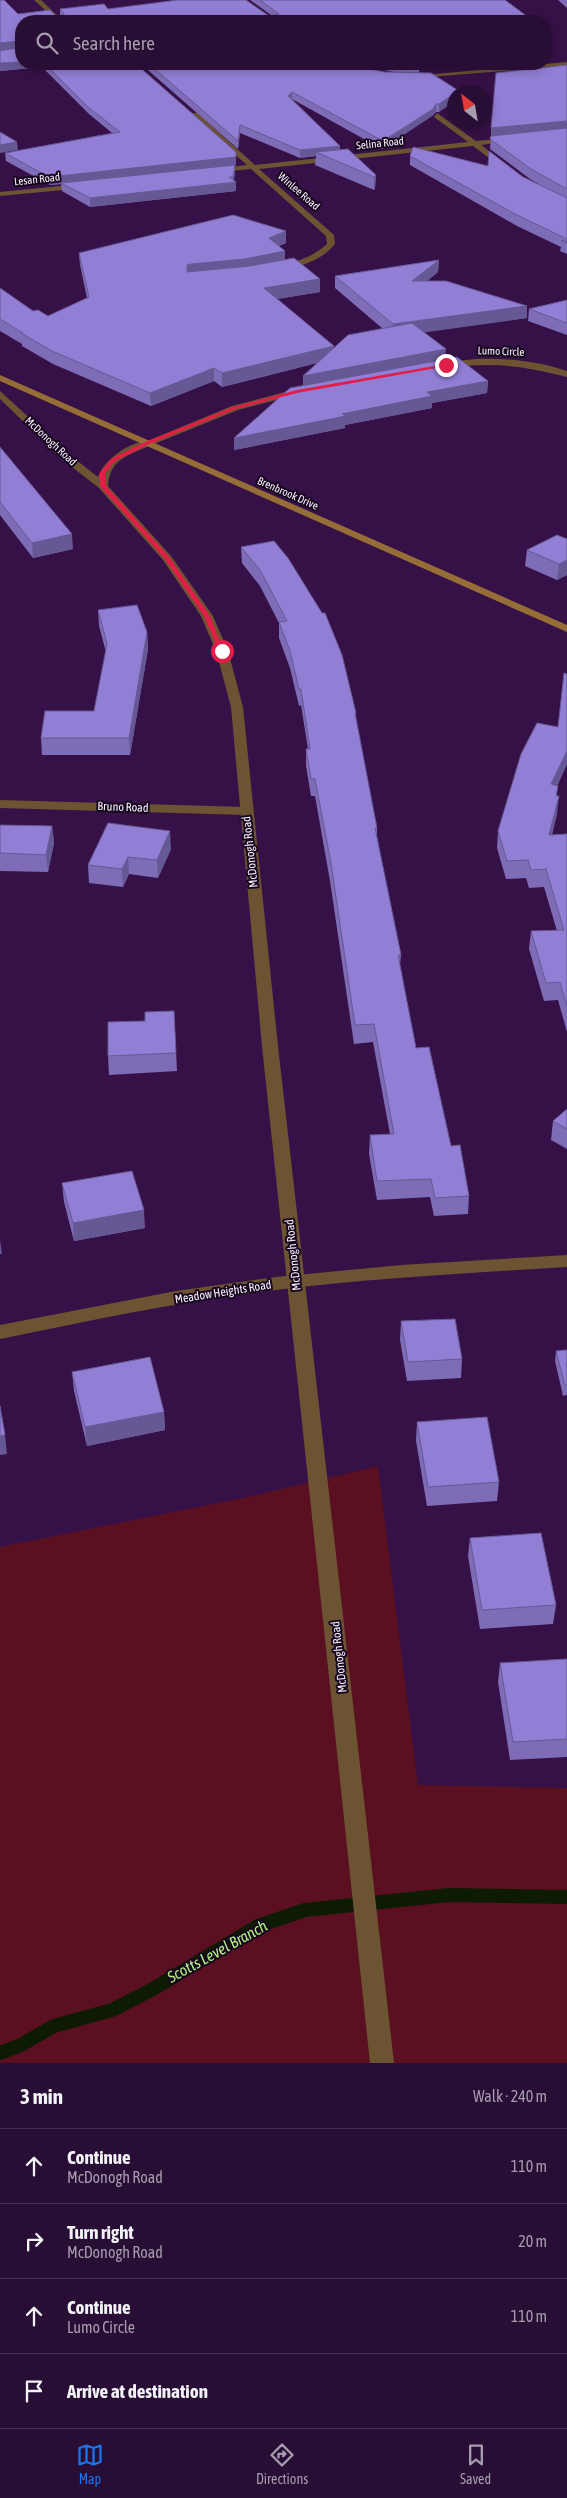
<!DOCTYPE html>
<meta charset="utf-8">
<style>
:root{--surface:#280d35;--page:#30163d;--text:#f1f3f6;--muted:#a59cad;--line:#442d50;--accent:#1a73e8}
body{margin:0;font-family:"Asap Condensed",sans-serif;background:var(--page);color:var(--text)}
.compass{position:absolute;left:447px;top:85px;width:45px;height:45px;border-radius:50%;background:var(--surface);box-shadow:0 2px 8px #0003;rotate:329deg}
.stop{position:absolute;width:15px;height:15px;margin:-11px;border:4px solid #e11d48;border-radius:50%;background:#fff}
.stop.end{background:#e11d48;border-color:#fff;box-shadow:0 1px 5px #0008}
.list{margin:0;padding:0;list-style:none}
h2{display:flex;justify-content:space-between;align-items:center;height:65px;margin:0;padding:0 20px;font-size:21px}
h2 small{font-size:16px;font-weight:400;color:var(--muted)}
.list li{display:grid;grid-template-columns:32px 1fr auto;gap:15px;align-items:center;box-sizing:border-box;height:75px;padding:0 20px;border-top:1px solid var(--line)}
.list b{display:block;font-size:19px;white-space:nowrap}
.list p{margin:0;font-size:16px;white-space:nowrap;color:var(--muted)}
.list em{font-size:16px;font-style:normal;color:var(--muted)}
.icon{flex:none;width:28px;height:28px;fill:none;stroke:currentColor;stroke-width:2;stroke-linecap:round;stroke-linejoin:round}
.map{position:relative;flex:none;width:567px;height:2063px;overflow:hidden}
.search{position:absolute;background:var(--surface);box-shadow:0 2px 8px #0003;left:15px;right:15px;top:15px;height:55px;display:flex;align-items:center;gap:12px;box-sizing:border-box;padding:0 18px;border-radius:20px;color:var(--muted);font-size:19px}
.sheet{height:365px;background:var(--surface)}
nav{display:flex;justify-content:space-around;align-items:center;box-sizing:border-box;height:70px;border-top:1px solid var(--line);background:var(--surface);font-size:14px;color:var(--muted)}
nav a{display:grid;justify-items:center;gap:2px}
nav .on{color:var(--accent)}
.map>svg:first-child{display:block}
</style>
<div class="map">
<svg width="567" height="2063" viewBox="0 0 567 2063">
<rect width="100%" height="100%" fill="#361147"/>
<path fill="#5a1021" d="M378,1466L418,1785L567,1788V2063H0V1547L248,1497Z"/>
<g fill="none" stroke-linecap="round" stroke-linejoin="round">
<path stroke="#0d1b02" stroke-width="14" d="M0,2053L21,2045L54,2026L112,2010L153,1989L258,1926L305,1910L449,1895L567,1897"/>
<path fill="#6c5433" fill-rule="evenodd" d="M34,0H41L63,21H57Z
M567,62V66L416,78L413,76Z
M191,113H197L255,165L468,142L434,117L437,113L476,141L511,138L515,140L481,145L507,165L508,167L504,169L473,146L259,169L334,235L335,244C321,261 301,266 281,271L277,268L278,266C296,262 313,257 327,244L326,236L251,169L212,173L211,171L215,169L247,165L191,117Z
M81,184H84V188L0,196V192Z
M476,359C508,358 537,361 567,371V377C521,365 492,362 445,368L440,365L445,362Z
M300,388L305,391L303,393L238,410L149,446L140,444L232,406Z
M0,800L246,807L253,811L246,815L0,808Z
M567,1255V1267C470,1273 373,1278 276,1290C183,1301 92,1320 0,1339V1325L176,1291L276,1277L401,1265Z"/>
<path fill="#6c5433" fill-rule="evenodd" d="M0,391L71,456L98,477C103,461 131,439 149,442V446C127,456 110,459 108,486L171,556L213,616L228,651L243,707L278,1046L394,2063H370L262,1046L231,707L216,651L201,616L163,560L99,488L63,460L0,399Z"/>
<path fill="#946d37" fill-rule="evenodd" d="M0,375L567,625V632L0,381Z"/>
</g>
<path fill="#7e6cb6" d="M250,0H505L532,20V21H21V64H136L236,152V165H235L234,181L236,191L90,207L62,191L61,184L50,185L6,161L5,153L112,133L89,114L42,67L0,71L18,14L60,16V9H108L271,15Z
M558,0H567V8Z
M141,64H350L358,67L385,72H394L355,64H417L420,66L419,73L459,91V92H454L439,112H436L432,116L382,149L292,99L340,146V150L376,175L375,188L374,190L315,165L316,156L300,158L240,133L238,149Z
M567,65V254L560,251L561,247L517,226L410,165V156L523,177L539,184L530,179L490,149L496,73Z
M286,231V243L279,246L285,260L320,292L277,299L334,346V348L383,329L335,288V276L439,260L438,272L427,281L527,318L424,332L445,359L488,381L487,393L432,403V408L345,425V428L234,450V438L303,385L317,363L222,387L214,381L151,406L53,364L22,346V344L0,331V288L33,311L48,316L87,298L80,265L79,253Z
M567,300V335L528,321L529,309Z
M0,447L73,549L33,558L0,515Z
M567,539V575L557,580L525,566L527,550Z
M274,541L356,713V721L377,828V837L401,955L400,965L416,1048L469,1196L468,1214L434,1216L430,1197L377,1200L369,1154L370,1135L390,1134L373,1042L354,1044L330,881L315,796H311L306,766V749H308L301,705L299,706L290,668L279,638V623L260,586L242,563L241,547Z
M98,610L147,632L148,649L130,755H42L41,738L94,711L106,652L99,626Z
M567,674V764L557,786V814L552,835L567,834V1032L558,1000L544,1001L529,949L531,931H557L544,887L529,888L526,878L506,879L497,848L498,831L558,727Z
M0,825L52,826L54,843L48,872L0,871Z
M171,849L158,878L129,874L123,887L89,883L88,865Z
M174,1011L177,1071L109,1075L108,1056L145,1021Z
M567,1109V1149L551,1140L553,1121Z
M62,1183L145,1228L74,1241L64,1202Z
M401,1321L462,1359L461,1378L407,1381L400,1340Z
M567,1350V1395L563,1396L555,1361L556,1351Z
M72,1372L164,1412L165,1430L87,1446L74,1391Z
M417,1422L499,1482L497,1501L427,1506L416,1441Z
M470,1538L556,1605L553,1624L480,1629L468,1556Z
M567,1659V1757L510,1760L498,1682L500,1663Z"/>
<path fill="#665894" d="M532,20V21H515Z
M20,41L21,48L0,51V43Z
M21,62V64H42V67L0,71V63Z
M292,92V99L288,96Z
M454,94V102L439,112V104Z
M436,104V112L432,116L382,149L383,141Z
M567,121V131L491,138V128Z
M240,125V133L238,149V141Z
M17,142L18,150L0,153V145Z
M340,146V154L316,152V156L300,158V150Z
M236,152V165H235V174L233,183L236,182V191L90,207V198L233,183V177L61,183V184L50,185L49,177Z
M376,175L375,188L374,190V177Z
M286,231V243L269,250V238Z
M285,251V263L187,278V265L191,264Z
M439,260L438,272L411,293L412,281Z
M320,279V292L264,301V288Z
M527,306V318L392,337L393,324Z
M334,346L333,359L222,387V373Z
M446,349L445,360L303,387V376Z
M214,368V381L151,406L150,393Z
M488,381L487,393L432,403V408L345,425V428L234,450V438L342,414L427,392Z
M72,534L73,549L33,558L32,543Z
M567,560V575L557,580L559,564Z
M147,632L148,649L130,755L129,738Z
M567,751V764L550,802L551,784Z
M559,796L557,814L547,852L549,835Z
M52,826L54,843L48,872L46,855Z
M170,831L171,849L158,878L157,860Z
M128,857L129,874L123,887L122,869Z
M144,1210L145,1228L74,1241L73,1223Z
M0,1240L2,1254H0Z
M164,1412L165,1430L87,1446L85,1427Z
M5,1435L7,1454L0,1455V1436Z"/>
<path fill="#927ed4" stroke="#665894" d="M0,0H4L18,14L50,10L55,15L63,16L64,14L60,9L104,4L108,9L178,0H246L269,16L279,14L260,0H505L532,20L515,21H21V44L20,41L0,43Z
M21,47V62L0,63V51Z
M45,64H136L236,152V157L49,177L5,153L120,132L88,107Z
M149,64H350L358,67L385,72L431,73L459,91L457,92H454V94L439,104H436L433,109L383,141L292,92L288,96L340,146L300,150L240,125L238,141Z
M389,64H417L420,66L394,65Z
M567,65V121L491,128L496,73Z
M567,128V189L531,169L490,139L491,136Z
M0,132L17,142L0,145Z
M413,147L488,166L489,151L523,177L567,198V239L517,215L410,156Z
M348,149L376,175L374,177L316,152Z
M235,165L233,177H229L236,182L90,198L61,183Z
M233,215L286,231L269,238L285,251L245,259L191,264L187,265V272L250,266L294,258L320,279L264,288L334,346L222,373L214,368L150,393L52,351L21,333H23L0,319V288L33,311L38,310L48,316L89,297L79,253Z
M561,241H567V243Z
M439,260L412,281H446L527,306L393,324L335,276Z
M567,300V323L529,309Z
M412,323L446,349L303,376L348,335Z
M457,357L488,381L427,392L432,396L342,414L346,416L234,438L290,388Z
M0,447L72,534L32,543L0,502Z
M557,535L567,539V560L559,564L527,550Z
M274,541L288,558L322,613H325L342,655L356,713H355L377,828H375L401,955H398L416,1048L429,1047L451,1146L460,1145L469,1196L435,1198L431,1179L377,1181L370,1135L394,1134L374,1024L355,1025L331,863L315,779H311L306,749H310L301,689H299L290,651L279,622L287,621L260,570L241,547Z
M137,605L147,632L129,738H41L45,711H94L107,644L98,610Z
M564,673L567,674V751L551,784L558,786L556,796H559L549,835L567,834V1006L560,982L546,983L531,931L564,930L546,869L531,870L528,860L507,861L498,831L521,754L537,723L558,727Z
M108,823L170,831L157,860L128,857L122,869L88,865Z
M0,825L52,826L46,855L0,853Z
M174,1011L176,1053L108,1056V1022L145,1021V1012Z
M567,1109V1129L553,1121Z
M132,1171L144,1210L73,1223L62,1183Z
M455,1319L462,1359L408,1362L401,1321Z
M567,1350V1385H565L556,1351Z
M150,1357L164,1412L85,1427L72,1372Z
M0,1406L5,1435L0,1436Z
M487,1417L499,1482L428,1487L417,1422Z
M541,1533L556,1605L482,1610L470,1538Z
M567,1659V1739L513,1742L500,1663Z"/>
<path fill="#e11d48" d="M446,364L448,366L297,393L236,409L147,445L115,461L105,473L106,486L169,557L210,616L224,652L219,651L204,616L165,559L100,486V473L111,459L143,443L233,407L297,390Z"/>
<g text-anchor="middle" stroke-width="4" stroke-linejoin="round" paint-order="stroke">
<g font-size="11" fill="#f9f1fe" stroke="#16071e">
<text transform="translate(380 143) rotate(-6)" y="4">Selina Road</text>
<text transform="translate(37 179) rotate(-6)" y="4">Lesan Road</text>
<text transform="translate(299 191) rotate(41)" y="4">Winlee Road</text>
<text transform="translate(501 351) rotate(2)" y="4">Lumo Circle</text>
<text transform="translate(51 441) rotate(43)" y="4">McDonogh Road</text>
<text transform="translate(288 493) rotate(24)" y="4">Brenbrook Drive</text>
</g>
<g font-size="12" fill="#f9f1fe" stroke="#16071e">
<text transform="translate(123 807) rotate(2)" y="4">Bruno Road</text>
<text transform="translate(250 852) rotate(-96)" y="4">McDonogh Road</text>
<text transform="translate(293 1255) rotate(-96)" y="4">McDonogh Road</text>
<text transform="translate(223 1292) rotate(-9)" y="4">Meadow Heights Road</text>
<text transform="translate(339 1657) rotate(-96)" y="4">McDonogh Road</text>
</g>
<g font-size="16" font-style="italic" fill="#b1f181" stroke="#16071e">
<text transform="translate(217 1951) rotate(-29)" y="6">Scotts Level Branch</text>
</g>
</g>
</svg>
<svg class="compass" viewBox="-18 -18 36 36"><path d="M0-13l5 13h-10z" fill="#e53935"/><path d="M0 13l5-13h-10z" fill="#a59cad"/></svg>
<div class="stop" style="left:222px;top:651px"></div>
<div class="stop end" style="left:446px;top:365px"></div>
<div class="search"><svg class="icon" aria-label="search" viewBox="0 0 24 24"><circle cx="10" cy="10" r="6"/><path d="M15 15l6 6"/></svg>Search here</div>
</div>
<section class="sheet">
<h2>3 min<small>Walk · 240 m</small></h2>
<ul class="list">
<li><svg class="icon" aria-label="ahead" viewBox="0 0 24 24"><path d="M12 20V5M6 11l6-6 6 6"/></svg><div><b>Continue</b><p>McDonogh Road</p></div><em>110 m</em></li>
<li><svg class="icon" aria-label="right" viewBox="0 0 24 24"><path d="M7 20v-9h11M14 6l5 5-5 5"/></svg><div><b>Turn right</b><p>McDonogh Road</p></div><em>20 m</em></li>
<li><svg class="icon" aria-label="ahead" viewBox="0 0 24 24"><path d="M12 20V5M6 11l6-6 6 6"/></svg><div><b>Continue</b><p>Lumo Circle</p></div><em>110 m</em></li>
<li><svg class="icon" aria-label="arrive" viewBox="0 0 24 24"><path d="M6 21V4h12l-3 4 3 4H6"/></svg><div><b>Arrive at destination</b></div></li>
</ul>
</section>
<nav>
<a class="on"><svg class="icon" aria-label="map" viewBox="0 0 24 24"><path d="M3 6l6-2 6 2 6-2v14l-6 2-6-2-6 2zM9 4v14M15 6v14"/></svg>Map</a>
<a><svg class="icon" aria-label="directions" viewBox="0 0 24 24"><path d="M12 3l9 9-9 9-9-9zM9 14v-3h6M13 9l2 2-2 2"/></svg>Directions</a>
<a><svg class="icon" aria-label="saved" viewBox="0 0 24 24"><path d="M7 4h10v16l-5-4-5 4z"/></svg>Saved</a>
</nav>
